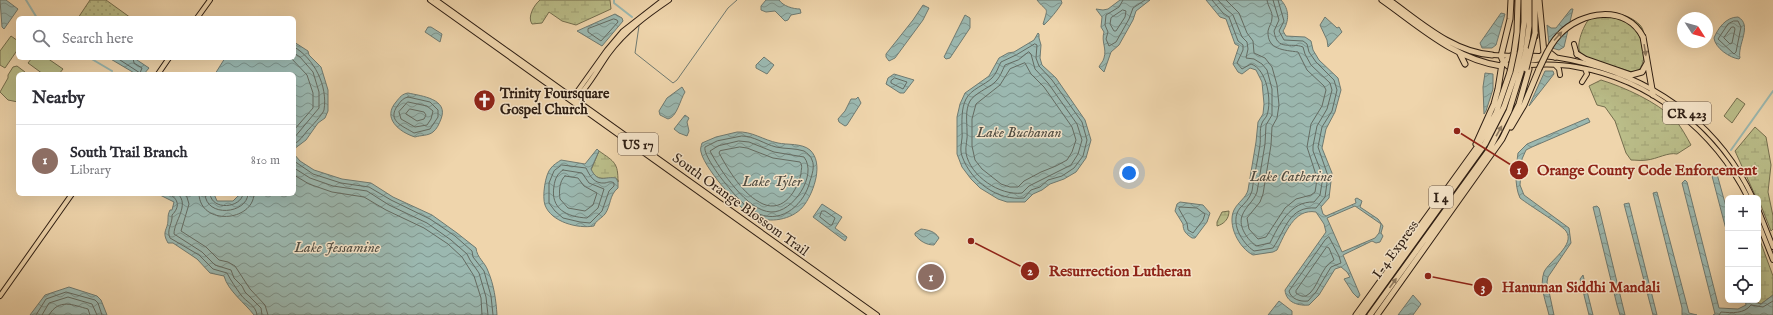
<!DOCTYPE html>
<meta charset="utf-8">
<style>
:root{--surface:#fff;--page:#f2f2f3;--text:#2b2b33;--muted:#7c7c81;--line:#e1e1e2;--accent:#2563eb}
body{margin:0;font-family:"IM FELL English",serif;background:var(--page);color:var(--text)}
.controls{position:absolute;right:12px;bottom:12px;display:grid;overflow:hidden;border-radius:6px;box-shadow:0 4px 16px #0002}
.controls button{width:36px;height:36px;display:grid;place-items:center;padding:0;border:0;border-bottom:1px solid var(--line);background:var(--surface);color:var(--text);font:20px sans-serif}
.compass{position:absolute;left:1677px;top:12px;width:36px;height:36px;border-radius:50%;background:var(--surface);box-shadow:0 4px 16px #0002;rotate:126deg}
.you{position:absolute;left:1129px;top:173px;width:14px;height:14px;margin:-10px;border:3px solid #fff;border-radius:50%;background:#1a73e8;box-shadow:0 0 0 6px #1a73e833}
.badge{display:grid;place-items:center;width:26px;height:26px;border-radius:50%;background:var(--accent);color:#fff;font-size:13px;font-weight:700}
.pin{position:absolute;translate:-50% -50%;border:2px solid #fff;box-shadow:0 1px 4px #0006}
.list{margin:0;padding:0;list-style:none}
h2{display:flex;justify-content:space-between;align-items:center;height:52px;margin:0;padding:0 16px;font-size:17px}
h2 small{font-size:13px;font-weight:400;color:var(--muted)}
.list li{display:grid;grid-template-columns:26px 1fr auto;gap:12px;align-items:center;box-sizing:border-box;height:72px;padding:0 16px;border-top:1px solid var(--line)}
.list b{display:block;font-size:15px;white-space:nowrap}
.list p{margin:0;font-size:13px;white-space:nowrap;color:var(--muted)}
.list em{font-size:13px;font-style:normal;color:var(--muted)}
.icon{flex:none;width:22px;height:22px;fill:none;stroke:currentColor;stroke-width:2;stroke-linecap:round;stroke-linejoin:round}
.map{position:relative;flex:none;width:1773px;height:315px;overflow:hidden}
.search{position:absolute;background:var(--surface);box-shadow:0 4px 16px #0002;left:16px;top:16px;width:280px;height:44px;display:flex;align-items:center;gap:10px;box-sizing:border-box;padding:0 14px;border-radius:6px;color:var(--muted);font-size:15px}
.panel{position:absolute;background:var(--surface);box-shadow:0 4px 16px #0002;left:16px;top:72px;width:280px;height:124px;border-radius:6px}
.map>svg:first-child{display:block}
</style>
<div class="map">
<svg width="1773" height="315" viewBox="0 0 1773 315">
<defs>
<pattern id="wetland-marsh" width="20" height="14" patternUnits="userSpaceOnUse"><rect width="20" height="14" fill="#babd89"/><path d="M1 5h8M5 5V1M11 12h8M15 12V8" fill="none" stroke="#a0a275"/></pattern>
<pattern id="park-dots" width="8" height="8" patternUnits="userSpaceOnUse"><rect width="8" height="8" fill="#babd89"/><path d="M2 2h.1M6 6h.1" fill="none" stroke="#a0a275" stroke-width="1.8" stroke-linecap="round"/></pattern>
<pattern id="water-waves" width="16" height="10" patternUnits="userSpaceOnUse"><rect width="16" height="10" fill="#9bb8b0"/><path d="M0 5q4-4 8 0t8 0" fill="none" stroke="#7f958e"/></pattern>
</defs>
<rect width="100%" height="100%" fill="#efd5ac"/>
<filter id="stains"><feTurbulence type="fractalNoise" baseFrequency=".005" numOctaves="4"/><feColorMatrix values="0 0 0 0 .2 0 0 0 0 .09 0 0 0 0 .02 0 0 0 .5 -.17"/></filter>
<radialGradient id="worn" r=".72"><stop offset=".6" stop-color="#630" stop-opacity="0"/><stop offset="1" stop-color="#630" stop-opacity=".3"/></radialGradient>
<path fill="#babd89" stroke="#746e4e" d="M11,36L18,41V49L5,68L0,65V51Z
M32,58H47L63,69L59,74H43L28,63Z
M17,66L25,72L26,74H18V102L8,100L0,92L8,78V75L13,67Z
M1737,98L1745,104L1732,123L1724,116Z"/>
<path fill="url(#wetland-marsh)" stroke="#746e4e" d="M540,0H610L611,9L576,25L562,21L549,12L542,23L532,24C527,17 534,5 540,0Z
M1596,13C1611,12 1628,13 1640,25C1648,33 1647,68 1635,73L1584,57C1582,54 1579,52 1579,49C1577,40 1587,16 1596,13Z
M1601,80C1624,87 1657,102 1674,119C1681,126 1686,136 1691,145L1677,154C1668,152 1657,159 1647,160C1642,161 1636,160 1631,160L1626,153L1615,121L1605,107L1597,105L1589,86Z
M1755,127L1766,137L1771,165L1768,192L1773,216V229L1771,231L1758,198L1755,195L1735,151Z
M599,151C615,162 618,163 618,182V180C606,175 599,184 591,170Z
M1229,211C1229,219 1224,224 1217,226V222L1222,212Z
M1758,235L1773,276V295L1761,304L1751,300H1758Z"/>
<path fill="url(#park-dots)" stroke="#746e4e" d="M90,0H106L131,18H78Z"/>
<path fill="url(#water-waves)" stroke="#6f7a71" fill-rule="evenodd" d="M0,0H6L18,9L4,29L2,27Z
M766,0H779C783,6 793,9 800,9L801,13L791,15L788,20L785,21L775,11L766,12L761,10V6Z
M1037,0H1061L1062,3C1057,11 1051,18 1044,25L1043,24C1049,5 1047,13 1037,0Z
M1120,0H1150L1136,11L1133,20L1119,45L1111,52L1104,72L1099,67C1100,64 1103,62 1104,58C1107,48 1101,42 1104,32L1101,27L1102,17L1096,9L1103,10L1108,9Z
M1206,0H1281C1290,10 1289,21 1283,31L1286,36L1305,37L1311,41L1313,50L1319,60L1338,78L1341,90L1335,112L1326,129L1322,148L1332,173L1329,198L1321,207L1323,214L1326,216L1356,203L1355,199L1357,198L1362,201L1360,207L1378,219L1383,226L1381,233L1383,236L1380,242L1376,243L1372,241L1343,255L1360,295L1358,298L1353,293L1344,279L1350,277L1347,272L1341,267L1335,269L1319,295L1309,305C1299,306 1286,303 1285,290L1326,232L1324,224L1316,212C1294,208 1285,234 1277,250L1273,252L1253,255C1239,248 1227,225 1234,210C1238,202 1246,198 1248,190L1256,142L1258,122L1263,114L1264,104L1262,82L1256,70L1250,68L1242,74L1238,72L1233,64L1239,46L1235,44L1226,19L1220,17ZM1355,206L1381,224L1379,233L1375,238L1342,252L1327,218Z
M923,5L929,8L923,20L895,58L889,61L886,57V54L913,20Z
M1571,9H1573L1564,47L1559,50L1552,48L1549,44L1547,25L1551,28H1556Z
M1501,13L1505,14L1496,45L1492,48H1482L1480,43Z
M615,14L622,18L623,21L602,46L577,31Z
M965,15L970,18V28L950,58L946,59L944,57Z
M1325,17L1337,28L1339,27L1342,32L1328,47L1327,40L1320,25Z
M1738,17C1753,25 1737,45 1740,58L1739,59C1730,58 1715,48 1714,38C1718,28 1726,17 1738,17Z
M428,27H431L442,34L440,42L425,32Z
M1038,33L1039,34V38L1041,45L1040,58L1042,65L1056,78L1085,120L1091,140L1086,158L1076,172L1064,179L1050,184L1042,190L1033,194L1025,202H1007L998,199L980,188L971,179L962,167L957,154V117L960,104L965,93L989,76L999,58L1008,53L1014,52L1034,40Z
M294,42L308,51L309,55L321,67L328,90V111L325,118L318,123L306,140L294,149V74H215L225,58H294Z
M764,57L774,65L767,74L756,68V65Z
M109,58H134L149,68L144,74H136Z
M1545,71H1553L1554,74L1529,106Z
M1485,73L1493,74V89L1486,111L1484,114L1483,87Z
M894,74L914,80L904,93H900L886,84L888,78Z
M682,87L685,92C680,100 677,117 668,119L660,115L659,111L667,98Z
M408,93C422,96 449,99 441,119C439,124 437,129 433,132C428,136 421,135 415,137C399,132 382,118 396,102C400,97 402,94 408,93Z
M858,97L861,103L847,125L845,126L839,122L838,119L845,111L851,99H856Z
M685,115L689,118L687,122L689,131L687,136L679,133L674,129Z
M1588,118L1590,122L1532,147L1526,150L1522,159L1520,185L1524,195L1569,228L1571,243L1548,277L1547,282L1554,315H1549C1546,302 1539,286 1544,272C1549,261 1576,245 1566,231C1559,223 1530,206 1520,198C1514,185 1516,168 1518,153L1527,144Z
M737,132C752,131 763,140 778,143C787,145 802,143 810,150C824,163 814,191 805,204C795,219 773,223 758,218C744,213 733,199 724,188C717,180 703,162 701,152C700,149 701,147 702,143L716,137Z
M597,149L599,151L591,169C598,184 605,176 616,178L618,182V188C609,195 611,206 605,214C601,219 596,220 594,226C578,229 551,222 545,205C542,197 545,174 551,168C553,165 558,162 561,160L585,164Z
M294,154L300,161L314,170L342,179L371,183L393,197L432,215L457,233L476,248C477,258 485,262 488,271C494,285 496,300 497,315H254C245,303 228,291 224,276L210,273L197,259L173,243H168C161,231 168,230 168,220C168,216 168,214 170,210H172L174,202L158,194H214L217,201H233L240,194H294Z
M1715,167L1718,171L1717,174L1728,214V237L1712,176Z
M1685,180L1687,182L1719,308L1738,309L1746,305L1745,300L1761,304L1773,295V315H1713L1715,314L1682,183Z
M1657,192L1689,313L1697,315H1682V308L1653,193Z
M1180,202L1203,205L1210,213L1207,222L1195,238H1192C1186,234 1183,231 1183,224L1175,211L1177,204Z
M1629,203L1657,315H1653L1624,204Z
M822,204L842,217L835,228L847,237L845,241L813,217Z
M1597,206L1599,208L1625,315H1620L1617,305L1593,207Z
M921,229C928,230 935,231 939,238L934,245C926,245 920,241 915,235V233Z
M1583,275L1593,315H1589L1580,279Z
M69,287L97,296L101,300L107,315H30L45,295Z
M1413,295L1421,304L1413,315H1398Z
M1279,301L1292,311V315H1268Z"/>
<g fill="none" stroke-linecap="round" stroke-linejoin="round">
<path stroke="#646b62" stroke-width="1" d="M1123,0L1119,7L1106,15L1105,25L1108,32L1106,39L1109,46L1116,42L1129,19L1133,8L1145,0
M1212,0L1223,13L1229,17L1238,41L1243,45V50L1237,63L1242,69L1251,64C1267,69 1272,101 1267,115C1266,118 1263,120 1262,123C1259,130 1261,138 1260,145C1258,160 1254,175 1252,191C1250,198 1245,203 1240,208C1229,222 1242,243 1254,251L1273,248C1286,229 1289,206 1316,208L1325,197L1328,176L1318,147L1322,127L1332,111L1337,90L1334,80L1316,62L1309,52L1307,44L1303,41L1284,40L1279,31L1284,21L1278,0
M1218,0L1226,9L1233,15L1242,37L1247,42L1248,49L1246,58L1254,59L1262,64L1267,70L1272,89V115L1266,125L1265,144L1257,192C1254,201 1245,207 1242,216C1238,227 1248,240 1256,246L1270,243C1279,225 1290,201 1314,202L1320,195L1323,177L1313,151V146L1317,126L1327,109L1332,90L1330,83L1311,65L1305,54L1303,47C1291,42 1277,52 1274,31L1279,20L1273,0
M1226,0L1239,13L1247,33L1253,41L1254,53L1265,58L1272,67L1277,85L1279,105L1277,118L1272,127L1271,145L1263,194L1260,202L1247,218L1249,229L1258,239L1266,237L1285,208L1296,199L1311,195L1315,192L1316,186L1317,178L1307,147L1311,124L1322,106L1326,90L1324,86L1307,70L1298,52C1284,50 1267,50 1268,31C1269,26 1272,23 1272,18C1273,12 1268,7 1267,0
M1123,10L1126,11L1125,17L1116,31H1114L1110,24L1111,18Z
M614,19L617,20L618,22L601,41L588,32V29Z
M1734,21H1738L1741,27L1736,52L1734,54L1718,39L1728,24Z
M1732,27H1734L1735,29L1732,43L1730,44L1724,38Z
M1035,44L1037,45L1036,58L1039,66L1052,80L1082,122L1087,140L1083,156L1074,168L1062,176L1048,180L1040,187L1031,190L1024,198C998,201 971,182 962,156C959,148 963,140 962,132C962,121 961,109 966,99C971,89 985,85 992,78C997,73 998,67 1001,62L1016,55Z
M294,47C314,58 328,86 324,110C323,114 311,127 307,131C303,136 300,141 294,144
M1029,52L1031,54L1035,69L1048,83L1077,124L1082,140L1078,154L1071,165L1029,186L1022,193C1000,196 970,176 966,153C965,146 968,139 967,131C967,122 965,110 970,101C974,94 988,88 994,83C1000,78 1002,71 1005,65L1018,60Z
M294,53L300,57L313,72L319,92V108L294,138
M117,58L140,73L142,68L134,63L133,58
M291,58L307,75L313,93V108L294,130
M1025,63L1031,74L1044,87L1072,127L1076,140L1072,152L1067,160L1056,166L1041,172L1024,181L1018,187H1010L1001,184L982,169L975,160L972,146V119L976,104L1000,85L1010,69Z
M895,78L907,82L903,89L891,83V81Z
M408,97L430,102L438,110V117L430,129L414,133C403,126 386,121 398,105C401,101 403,98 408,97Z
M408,102L427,106L433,111L431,119L427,125L415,127L401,119L399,112Z
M410,109L424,112L426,115L424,119L417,121L406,114Z
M742,136C754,136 764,144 776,147C785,149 795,148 804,151C807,153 811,156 812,160C815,166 812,175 810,181C805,203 783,224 759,214C745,208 734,194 725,183C720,177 703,154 705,147L717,141Z
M739,141L749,142L774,152L804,157C818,175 793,213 771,212C747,211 720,170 710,151L718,146Z
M740,147L747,148L773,158L800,162C803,166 801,169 801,174C797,190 784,213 763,204C743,195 729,171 719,153L720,151Z
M294,161L313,174L341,183L369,187L391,200L430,219L455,236L472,251L473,257L484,271L491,296L493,315
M562,165L586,168C590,176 594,184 605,183C609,182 611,181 614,183V186L609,191L602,211L590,223L580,222L563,218L555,211L549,203V183L554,171Z
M294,168L310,178L333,186L367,191L389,205L427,223L451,240L467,254L470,260L479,273L486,297L488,315
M563,170L582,173L589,183L604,189L598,208L587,218C567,217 550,209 554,186C555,179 557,174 563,170Z
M294,175L309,184L332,192L364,197L386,210L424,228L448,244L462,257L474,276L481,298L482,315
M565,176L578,178L584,186L597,193L593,205L585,211L568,208L560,199C559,192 559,181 565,176Z
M169,194C179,199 180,207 172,215C173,223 166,230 170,238L199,255L213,269L227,273C231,281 236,288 241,295C246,302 256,305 257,315
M178,194C190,205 174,221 174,234L202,252L215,265L231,270L234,278L242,286L245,292L261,308L262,315
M186,194L189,204L181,231L206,247L219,260L228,262L235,266L250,289L265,305L268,315
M199,194C200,226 253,222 254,194
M205,194C206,218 247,214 248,194
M210,194C212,211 241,208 243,194
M1180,207L1197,208L1205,214L1203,220L1193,233L1188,230L1187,223L1179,209Z
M822,211H825L835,218L832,225H830L820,217Z
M1329,237L1339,256L1341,263L1331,267L1316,292L1308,301C1300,302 1291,299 1289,291L1325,240Z
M1327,247L1329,248L1334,260C1320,267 1318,290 1306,296C1302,297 1299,295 1296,293V291Z
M36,315L46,299L66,292L95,300L98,303L102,315
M42,315L49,303L68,297L92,304L97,315
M49,315C59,298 73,305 88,309L90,315
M1719,315L1721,312C1732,313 1744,314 1751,305L1763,307L1773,301"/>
<path stroke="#6f7a71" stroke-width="1" d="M639,26L635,53L673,83L677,80L728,8L737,0"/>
<path stroke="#9bb8b0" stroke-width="2" d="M26,0L37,18
M614,0V3L632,17
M90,58L112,71
M1731,150L1773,91"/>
<defs>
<path id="major" d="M430,0L871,315
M436,0L877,315
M197,18L210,0
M1574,44L1577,55
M1492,55L1513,56
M1527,56C1548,55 1568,59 1588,64C1661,83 1721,129 1753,198
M1555,65L1559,69L1560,75
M1509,66C1531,65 1554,63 1576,67C1650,79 1715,131 1748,198
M158,74L169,58
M1582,82L1587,74L1585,69
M572,99L607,50L623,31L663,0
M574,100C585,93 600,65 609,53C625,31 647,15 669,0
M1758,209L1773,247
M1758,222L1773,260
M0,296L72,194"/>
<path id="highway" d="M1382,0C1419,26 1454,59 1501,66
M1389,0C1420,22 1452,52 1492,55
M1535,36V0
M1643,37L1653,95
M1521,49L1524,22V0
M1545,49L1555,57
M1526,50L1529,26V0
M1514,53L1517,32L1518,0
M1460,54L1465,64
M1577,54L1585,59L1631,75L1642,72L1647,63
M1525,61L1539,59L1544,53L1539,0
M1508,66L1503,61L1501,56L1510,19L1511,0
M1511,127L1524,105L1539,69
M1476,144L1494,104L1498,89L1502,64L1511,56
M1356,315L1478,146L1496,113L1510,72
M1362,315L1485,144L1504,107L1516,72
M1370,315L1489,150L1509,111L1521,72
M1377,315L1502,139L1519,104L1529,69"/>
</defs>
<use href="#major" stroke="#2e1e13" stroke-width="6"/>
<use href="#highway" stroke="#2e1e13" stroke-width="7"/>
<use href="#major" stroke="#efd5ac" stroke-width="4"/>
<use href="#highway" stroke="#efd5ac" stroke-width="5"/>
<defs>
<path id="highway-bridge" d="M1526,69L1535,33
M1539,69C1545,57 1549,45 1559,35C1581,11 1626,4 1643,37
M1510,72L1514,53
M1516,72L1521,49
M1521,72L1526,50"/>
</defs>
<use href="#highway-bridge" stroke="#2e1e13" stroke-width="7" stroke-linecap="butt"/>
<use href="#highway-bridge" stroke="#efd5ac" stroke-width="5"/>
</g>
<defs><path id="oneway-solid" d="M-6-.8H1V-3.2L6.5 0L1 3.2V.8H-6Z"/></defs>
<g fill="#8e7a60">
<use href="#oneway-solid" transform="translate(1558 36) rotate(-48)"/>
<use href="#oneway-solid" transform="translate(1645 50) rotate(81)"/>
<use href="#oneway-solid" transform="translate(1499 131) rotate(-61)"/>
<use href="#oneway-solid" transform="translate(1393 283) rotate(-54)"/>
</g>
<defs>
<symbol id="church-disc" viewBox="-11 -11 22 22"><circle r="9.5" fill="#8f2418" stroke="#f5e4c9"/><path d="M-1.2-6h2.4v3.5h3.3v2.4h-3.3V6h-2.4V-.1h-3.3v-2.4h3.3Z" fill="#fff"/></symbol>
</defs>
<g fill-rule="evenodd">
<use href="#church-disc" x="472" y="88" width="25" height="25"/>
</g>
<g text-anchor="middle" stroke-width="3" stroke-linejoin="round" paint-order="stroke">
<g fill="#f5e4c9" stroke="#6a594a" stroke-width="1">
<rect x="1663" y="102" width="48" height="22" rx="3"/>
<rect x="618" y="133" width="40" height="22" rx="3"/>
<rect x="1429" y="186" width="24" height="22" rx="3"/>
</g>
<g font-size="13" font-weight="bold" fill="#2e1e13">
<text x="1687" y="118">CR 423</text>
<text x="638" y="149">US 17</text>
<text x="1441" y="202">I 4</text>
</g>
<g font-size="14" font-weight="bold" fill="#2e1e13" stroke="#f5e4c9" text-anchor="start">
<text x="500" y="98">Trinity Foursquare<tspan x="500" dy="16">Gospel Church</tspan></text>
</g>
<g font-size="14" fill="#2e1e13" stroke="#f5e4c9">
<text transform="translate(741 204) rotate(36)" y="5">South Orange Blossom Trail</text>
<text transform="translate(1395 249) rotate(-54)" y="5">I-4 Express</text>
</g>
<g font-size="15" font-style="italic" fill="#4f4c42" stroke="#f5e4c9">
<text x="1019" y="137">Lake Buchanan</text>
<text x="1291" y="181">Lake Catherine</text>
<text x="772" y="186">Lake Tyler</text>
<text x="337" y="252">Lake Jessamine</text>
</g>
</g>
<path fill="none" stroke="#8f2418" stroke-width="1.5" d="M1457 131L1519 170M971 241L1030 271M1428 276L1483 287"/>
<g fill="#8f2418" stroke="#f5e4c9" stroke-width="1.5">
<circle cx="1457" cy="131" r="4"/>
<circle cx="971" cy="241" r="4"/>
<circle cx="1428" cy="276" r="4"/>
<circle cx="1519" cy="170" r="10"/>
<circle cx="1030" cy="271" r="10"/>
<circle cx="1483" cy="287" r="10"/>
</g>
<g font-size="12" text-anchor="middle" font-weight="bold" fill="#fff">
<text x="1519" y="174">1</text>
<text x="1030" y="275">2</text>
<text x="1483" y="291">3</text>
</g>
<g font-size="15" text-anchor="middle" font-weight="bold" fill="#8f2418" stroke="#f5e4c9" stroke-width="3" stroke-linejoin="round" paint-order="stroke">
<text x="1647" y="175">Orange County Code Enforcement</text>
<text x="1120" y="276">Resurrection Lutheran</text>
<text x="1581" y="292">Hanuman Siddhi Mandali</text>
</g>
<rect width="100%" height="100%" filter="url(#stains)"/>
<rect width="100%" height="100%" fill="url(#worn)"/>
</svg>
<div class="controls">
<button>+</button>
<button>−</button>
<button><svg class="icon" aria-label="locate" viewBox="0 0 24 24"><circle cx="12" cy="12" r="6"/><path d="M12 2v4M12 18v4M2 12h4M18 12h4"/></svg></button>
</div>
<svg class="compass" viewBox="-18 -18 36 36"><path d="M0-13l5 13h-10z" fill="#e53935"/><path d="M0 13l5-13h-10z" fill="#7c7c81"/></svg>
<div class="you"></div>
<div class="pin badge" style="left:931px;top:277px;background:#8d6e63">1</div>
<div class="search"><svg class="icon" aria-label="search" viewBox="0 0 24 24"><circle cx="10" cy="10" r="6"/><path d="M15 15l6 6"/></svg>Search here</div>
<section class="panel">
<h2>Nearby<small></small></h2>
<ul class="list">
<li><span class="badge" style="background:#8d6e63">1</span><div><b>South Trail Branch</b><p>Library</p></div><em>810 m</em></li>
</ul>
</section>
</div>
